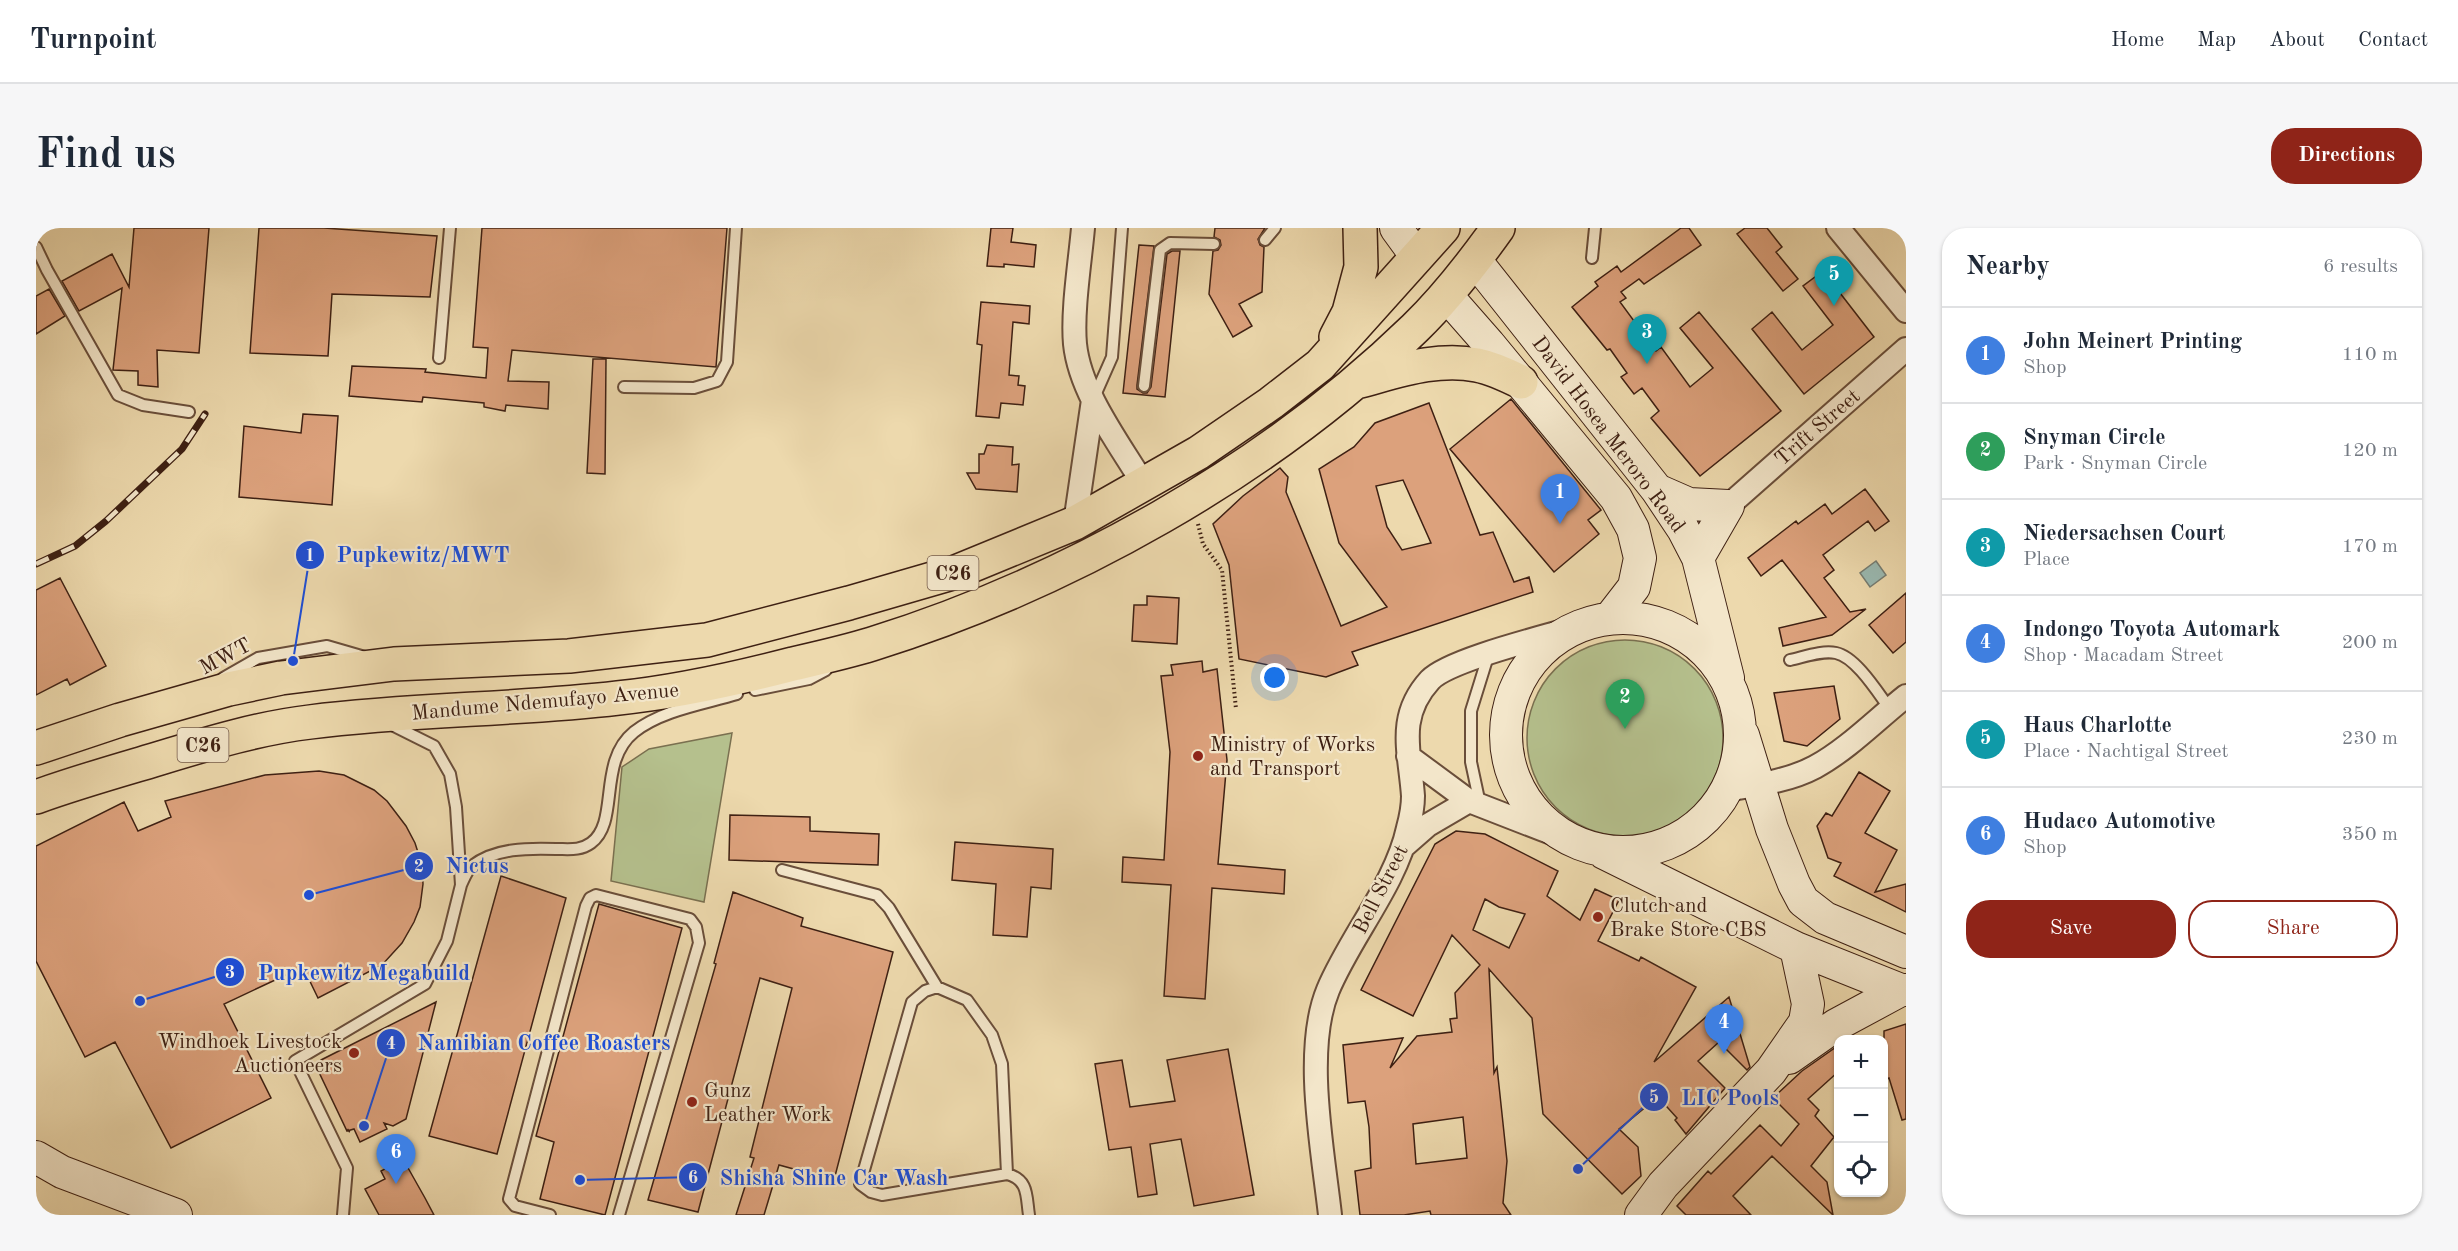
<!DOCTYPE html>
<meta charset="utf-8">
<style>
:root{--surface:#fff;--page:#f6f6f7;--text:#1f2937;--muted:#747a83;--line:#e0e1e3;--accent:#8f2418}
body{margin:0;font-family:"Old Standard TT",serif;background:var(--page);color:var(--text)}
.controls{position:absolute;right:18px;bottom:18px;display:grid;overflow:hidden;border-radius:12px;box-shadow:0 2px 4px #0004}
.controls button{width:54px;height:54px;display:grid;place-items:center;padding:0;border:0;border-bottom:2px solid var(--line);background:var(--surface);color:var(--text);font:30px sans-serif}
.you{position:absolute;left:1239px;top:450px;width:21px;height:21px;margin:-15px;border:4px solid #fff;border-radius:50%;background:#1a73e8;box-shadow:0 0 0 9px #1a73e833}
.badge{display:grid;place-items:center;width:39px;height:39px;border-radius:50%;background:var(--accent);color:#fff;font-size:20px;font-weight:700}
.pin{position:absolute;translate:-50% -50px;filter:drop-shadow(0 2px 3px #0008)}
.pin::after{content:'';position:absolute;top:32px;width:21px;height:18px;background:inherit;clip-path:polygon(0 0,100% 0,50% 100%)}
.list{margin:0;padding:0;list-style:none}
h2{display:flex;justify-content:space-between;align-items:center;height:78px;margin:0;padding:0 24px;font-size:26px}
h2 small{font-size:20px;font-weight:400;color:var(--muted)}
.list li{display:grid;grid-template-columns:39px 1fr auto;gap:18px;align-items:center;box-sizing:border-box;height:96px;padding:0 24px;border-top:2px solid var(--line)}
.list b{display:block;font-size:22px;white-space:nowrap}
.list p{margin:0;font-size:20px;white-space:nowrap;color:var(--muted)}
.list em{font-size:20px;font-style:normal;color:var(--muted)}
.actions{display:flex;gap:12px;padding:18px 24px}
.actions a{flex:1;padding:14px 0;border:2px solid var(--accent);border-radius:24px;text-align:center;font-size:21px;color:var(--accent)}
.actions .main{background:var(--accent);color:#fff}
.icon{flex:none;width:33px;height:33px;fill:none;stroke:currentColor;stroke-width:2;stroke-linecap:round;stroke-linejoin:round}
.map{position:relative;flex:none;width:1870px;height:987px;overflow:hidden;border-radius:24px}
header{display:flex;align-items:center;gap:36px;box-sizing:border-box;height:84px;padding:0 30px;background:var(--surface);border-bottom:2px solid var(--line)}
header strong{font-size:28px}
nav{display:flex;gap:33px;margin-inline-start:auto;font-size:21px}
.intro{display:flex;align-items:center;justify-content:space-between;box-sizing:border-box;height:144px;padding:0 36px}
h1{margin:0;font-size:42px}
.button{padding:15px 27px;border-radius:24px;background:var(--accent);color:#fff;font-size:21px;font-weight:700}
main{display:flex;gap:36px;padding:0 36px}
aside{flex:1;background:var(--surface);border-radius:24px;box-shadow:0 2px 4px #0004}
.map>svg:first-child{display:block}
</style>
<header>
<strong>Turnpoint</strong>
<nav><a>Home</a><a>Map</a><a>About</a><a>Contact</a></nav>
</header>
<div class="intro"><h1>Find us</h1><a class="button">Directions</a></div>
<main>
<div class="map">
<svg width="1870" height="987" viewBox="0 0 1870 987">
<rect width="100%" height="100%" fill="#edd9ad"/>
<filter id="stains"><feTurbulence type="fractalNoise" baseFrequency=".00333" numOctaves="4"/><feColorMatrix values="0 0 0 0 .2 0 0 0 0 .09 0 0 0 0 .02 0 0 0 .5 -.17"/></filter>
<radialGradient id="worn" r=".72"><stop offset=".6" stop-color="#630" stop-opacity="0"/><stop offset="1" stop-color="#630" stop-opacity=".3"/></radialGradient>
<path fill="#b5c08d" stroke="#7a7050" stroke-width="1.5" d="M1491 510a98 98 0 1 1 196 0a98 98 0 1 1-196 0Z
M696,505L668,674L575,653L586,539L613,521Z"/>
<path fill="#9ab9b1" stroke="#757c72" stroke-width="1.5" d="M1840,333L1850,347L1834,359L1824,345Z"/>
<path fill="#dca17c" stroke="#3e2013" stroke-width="1.5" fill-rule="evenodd" d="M98,0H173L163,125L121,122L122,159L102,157V143L77,142L86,60L43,83L26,53L76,26L93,59Z
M223,0H288L401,8L394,69L296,66L292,128L214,125Z
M446,0H691L680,139L476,122L472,153L513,154L512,181L470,177L469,183L448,179V175L387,169L386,174L313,168L316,138L390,141L389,144L450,150L452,120L437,119Z
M955,0H977L975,14L1000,17L998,39L968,36V39L951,38Z
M1179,0H1229L1222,11L1224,17L1228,19L1226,64L1203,76L1216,98L1197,109L1173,66L1177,23L1182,22L1185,17L1184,12L1178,9Z
M1645,0H1653L1665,17L1608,56L1603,51L1585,64L1590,70L1584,74L1620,123L1625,119L1654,159L1677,140L1644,100L1663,84L1745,183L1664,248L1615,190L1623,183L1606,160L1598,166L1585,149L1591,145L1574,121L1571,122L1536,79L1562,58L1559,54L1581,38L1585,44Z
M1709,0H1731L1746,19L1740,24L1762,51L1747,63L1701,6Z
M1103,17L1118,18L1101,157V161L1107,165H1111L1115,159L1131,26L1136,23H1144L1129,169L1087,165Z
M1787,43L1838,109L1768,166L1716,101L1736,84L1766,122L1797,97L1767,58Z
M13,61L29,88L0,106V68Z
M945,74L994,78L993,96L977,94L973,147L983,148L982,157L989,158L987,177L965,175L963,190L940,188L946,117L941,116Z
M557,131H570L569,246L551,245Z
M1475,171L1565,282L1552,292L1563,306L1518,344L1414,221Z
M1393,175L1444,307L1457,304L1478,354L1493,349L1497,364L1316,424L1322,437L1290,449L1203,431L1193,337L1177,296L1207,268L1244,240L1252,249L1250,264L1305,398L1351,379L1303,315L1283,241L1318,219L1339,195ZM1367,252L1395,315L1366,322L1351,299L1340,258Z
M267,186L302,188L296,277L203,269L208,198L265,205Z
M951,217L977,219L976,237L983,236L981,264L940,261L931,245H943V226H948Z
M1829,261L1853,293L1839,303L1832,293L1787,327L1798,342L1788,350L1814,384L1830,381L1796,407L1747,418L1743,400L1790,389L1746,332L1725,348L1712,330L1760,293L1762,296L1789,276L1796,286Z
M24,350L70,438L34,457L31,451L0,467V362Z
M1870,365V414L1857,425L1833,397Z
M1111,368L1143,370L1141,416L1096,413L1098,377H1111Z
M1166,433L1167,444L1181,441L1191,532L1182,636L1249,642L1248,666L1176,660L1169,771L1128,768L1135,657L1086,654L1087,629L1128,632L1134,524L1125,448L1137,447L1135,437Z
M1798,458L1804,491L1771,518L1748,513L1738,465Z
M283,543L308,547L338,562L351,573L370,598L379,615L386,637L387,656L384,679L378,694L366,715L346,737L282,770L267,739L188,776L235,870L135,920L79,814L49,829L0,733V618L88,574L102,603L135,589L129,573L229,547Z
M1823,544L1854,563L1829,605L1861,622L1839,664L1870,656V684L1798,648L1805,635L1792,630L1781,598L1790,585L1796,588Z
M694,587L774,589V603L843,606L842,637L693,632Z
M1420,603L1449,606L1522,643L1511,668L1544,692L1559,661L1583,672L1562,713L1603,733L1605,729L1660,759L1618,834L1693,769L1714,839L1711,842L1683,814L1662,833L1689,860L1650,906L1639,892L1641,890L1622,869L1583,901L1602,919L1605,948L1586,966L1507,886L1496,790L1453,741L1458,845L1461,839L1471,933L1467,975L1475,987H1395L1394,983L1368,987H1324L1319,943L1335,940L1333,899L1329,873L1312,875L1307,817L1367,810L1354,840L1381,808L1416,804L1414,791L1421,790L1419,765L1444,737L1416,707L1377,788L1325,762L1399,616ZM1449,671L1463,679L1489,686L1473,720L1437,702ZM1427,889L1431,930L1380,936L1377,896Z
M919,614L1017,621L1015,661L995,659L991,709L957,707L960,656L916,652Z
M465,648L530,670L461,926L393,908Z
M697,664L767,690L765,698L857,724L798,952L743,937L728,987H700L718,930L714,929L756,760L724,750L662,984L612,972L680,736L678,735Z
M563,676L646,700L569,987L504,971L518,914L500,908Z
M400,774L370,891L357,898L348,895L351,901L324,914L318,901L311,903L280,838L286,835L285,832Z
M1870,796V891L1866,892L1853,850L1848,852V803Z
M1803,817V843L1772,871L1783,882L1779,888L1798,909L1775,938L1791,954L1797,987L1736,928L1697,968L1715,987H1650L1641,978L1672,943L1675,946L1724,897L1745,918L1763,896L1737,870L1766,843Z
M1192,821L1218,967L1158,978L1145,911L1114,916L1121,966L1102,969L1095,919L1073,922L1059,836L1086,832L1094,879L1139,873L1131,832Z
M367,931L389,970L398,987H343L329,961L349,951L345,943Z"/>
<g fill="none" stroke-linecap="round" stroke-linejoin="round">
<defs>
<path id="lane" d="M1229,12L1239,0
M0,19L11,42L82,167L107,177L153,184
M1556,30L1559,0
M403,130L414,0
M1108,158L1124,22L1134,15L1178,16
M588,159L658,160L681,153L691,134L700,0
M1057,172L1076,129L1086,0
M1754,432C1768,429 1786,422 1800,425C1820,429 1842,465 1854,481
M187,450L222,430L291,418L329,429
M719,462L773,451L790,442
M1444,576L1435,534V483L1453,425
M746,642L841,667L853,680L901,759
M425,657C428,651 431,642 436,638C459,620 492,620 520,621C533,621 544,623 555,615C584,594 561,534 598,504C626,482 668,476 701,466
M971,946L966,836L956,807L931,772L901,759L889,763L876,774L824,956L835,964L846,967L971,946C993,952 990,968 993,987
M307,987L311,940L259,833L389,756L411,713L425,657L420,579L414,546L398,518L356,497
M514,987L479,978L473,971L550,678L554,670L560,667L654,691L660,699L663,715L583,987"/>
<path id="street" d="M1047,0C1044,34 1036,83 1039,116C1044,165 1083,215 1108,257
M1802,0L1870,83
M1692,278L1870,121
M1039,295L1057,172
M1372,528L1433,573
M1690,562C1720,557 1753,553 1779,539C1812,521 1841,491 1870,468
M1368,618L1392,597L1433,573L1531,611
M1294,987C1287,923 1267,822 1292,762C1314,709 1360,656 1372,600C1375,589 1377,579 1377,568C1374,524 1360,489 1394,452C1413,432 1508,409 1538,400"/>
<path id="secondary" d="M1360,0L1381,29
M1439,32L1621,262L1647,301L1662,330L1692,450
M1410,67L1453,116L1580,270L1597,301L1604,330L1598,359L1574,390
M1621,262L1653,276L1692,278L1662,330
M1470 507a117 117 0 1 1 234 0a117 117 0 1 1-234 0Z
M1707,507L1736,601L1758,656L1767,673L1789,690L1870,724
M1568,625L1760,720L1865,762H1870
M1753,830L1800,797L1865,762
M0,929L26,944L140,987
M1605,987L1627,957L1735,843L1769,794L1772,776L1760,720"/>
<path id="primary" d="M1300,109L1313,84L1325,39L1324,0
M1324,153C1362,143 1401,129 1441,137C1456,140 1471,147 1485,154
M0,520L84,492L193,461L245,450L358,436L533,428L671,412L813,375L920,344L1039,295L1162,225L1235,175L1284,137L1407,0
M0,569C33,557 67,547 101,537C158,520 215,501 274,494C376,481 480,482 582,470C641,464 699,451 757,436C783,430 810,424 836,416C1031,355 1232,243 1379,100C1410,70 1437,35 1462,0"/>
</defs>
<use href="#lane" stroke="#6a4e3a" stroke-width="14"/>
<use href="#street" stroke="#6a4e3a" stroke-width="26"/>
<use href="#secondary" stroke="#3e2013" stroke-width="34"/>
<use href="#primary" stroke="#3e2013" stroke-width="36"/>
<path stroke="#3e2013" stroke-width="4" stroke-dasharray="1.5 3" stroke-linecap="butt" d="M1162,296L1167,316L1186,342L1200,481
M312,903L315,901"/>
<use href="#lane" stroke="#f3e6ca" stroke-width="10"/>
<use href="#street" stroke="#f3e6ca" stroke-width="22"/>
<use href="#secondary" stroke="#f3e6ca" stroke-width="32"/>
<use href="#primary" stroke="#edd9ad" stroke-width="33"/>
<defs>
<path id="rail" d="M0,336L39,318L70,293L146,221L169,186"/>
</defs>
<use href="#rail" stroke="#3e2013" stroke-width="7"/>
<use href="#rail" stroke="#f3e6ca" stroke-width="4.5" stroke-dasharray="14" stroke-linecap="butt"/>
</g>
<g fill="#8f2418" stroke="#f3e6ca" stroke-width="2">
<circle cx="1162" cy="528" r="6"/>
<circle cx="1562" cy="689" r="6"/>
<circle cx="318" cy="825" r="6"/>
<circle cx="656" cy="874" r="6"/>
</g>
<g text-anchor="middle" stroke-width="4.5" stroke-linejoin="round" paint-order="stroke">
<g fill="#f3e6ca" stroke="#745b4a" stroke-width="1.5">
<rect x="891.5" y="328" width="51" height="34" rx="4.5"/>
<rect x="141.5" y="500" width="51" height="34" rx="4.5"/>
</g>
<g font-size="20" font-weight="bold" fill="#3e2013">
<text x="917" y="352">C26</text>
<text x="167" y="524">C26</text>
</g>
<g font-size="21" fill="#3e2013" stroke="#f3e6ca">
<text transform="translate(1781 199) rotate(-41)" y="7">Trift Street</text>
<text transform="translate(1573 206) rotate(53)" y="7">David Hosea Meroro Road</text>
<text transform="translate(189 428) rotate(-28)" y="7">MWT</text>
<text transform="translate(509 473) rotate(-5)" y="7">Mandume Ndemufayo Avenue</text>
<text transform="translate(1344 661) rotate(-63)" y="7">Bell Street</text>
</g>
<g font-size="21" fill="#3e2013" stroke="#f3e6ca" text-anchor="start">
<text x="1174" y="523">Ministry of Works<tspan x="1174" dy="24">and Transport</tspan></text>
<text x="1574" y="684">Clutch and<tspan x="1574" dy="24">Brake Store CBS</tspan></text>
<text x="306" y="820" text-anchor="end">Windhoek Livestock<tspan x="306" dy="24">Auctioneers</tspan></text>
<text x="668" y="869">Gunz<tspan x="668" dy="24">Leather Work</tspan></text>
</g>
</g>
<path fill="none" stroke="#1d4ed8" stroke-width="2" d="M257 433L274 327M273 667L383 638M104 773L194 744M328 898L355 815M1542 941L1618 869M544 952L657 949"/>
<g fill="#1d4ed8" stroke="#f3e6ca" stroke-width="2">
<circle cx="257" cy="433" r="6"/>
<circle cx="273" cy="667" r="6"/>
<circle cx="104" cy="773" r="6"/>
<circle cx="328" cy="898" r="6"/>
<circle cx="1542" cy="941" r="6"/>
<circle cx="544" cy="952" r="6"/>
<circle cx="274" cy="327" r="15"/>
<circle cx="383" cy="638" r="15"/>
<circle cx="194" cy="744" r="15"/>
<circle cx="355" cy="815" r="15"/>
<circle cx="1618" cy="869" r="15"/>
<circle cx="657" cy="949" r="15"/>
</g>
<g font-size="18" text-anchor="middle" font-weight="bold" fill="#fff">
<text x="274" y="333">1</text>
<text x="383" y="644">2</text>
<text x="194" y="750">3</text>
<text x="355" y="821">4</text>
<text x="1618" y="875">5</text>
<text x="657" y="955">6</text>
</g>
<g font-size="22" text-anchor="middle" font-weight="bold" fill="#1d4ed8" stroke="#f3e6ca" stroke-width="4.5" stroke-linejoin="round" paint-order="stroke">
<text x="387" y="334">Pupkewitz/MWT</text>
<text x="441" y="645">Nictus</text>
<text x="328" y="752">Pupkewitz Megabuild</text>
<text x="508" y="822">Namibian Coffee Roasters</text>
<text x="1694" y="877">LIC Pools</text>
<text x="798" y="957">Shisha Shine Car Wash</text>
</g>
<rect width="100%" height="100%" filter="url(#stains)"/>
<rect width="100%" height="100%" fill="url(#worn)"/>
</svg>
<div class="controls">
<button>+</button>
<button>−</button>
<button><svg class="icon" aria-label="locate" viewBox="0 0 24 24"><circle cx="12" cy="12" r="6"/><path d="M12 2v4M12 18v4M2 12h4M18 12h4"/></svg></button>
</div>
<div class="you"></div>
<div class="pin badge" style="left:1524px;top:296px;background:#3f7fe0">1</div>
<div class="pin badge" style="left:1589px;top:501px;background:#2e9e5b">2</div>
<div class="pin badge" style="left:1611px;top:136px;background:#0f9aa8">3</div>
<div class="pin badge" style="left:1688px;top:826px;background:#3f7fe0">4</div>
<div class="pin badge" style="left:1798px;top:78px;background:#0f9aa8">5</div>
<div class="pin badge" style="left:360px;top:956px;background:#3f7fe0">6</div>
</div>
<aside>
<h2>Nearby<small>6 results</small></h2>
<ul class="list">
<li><span class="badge" style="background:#3f7fe0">1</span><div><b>John Meinert Printing</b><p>Shop</p></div><em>110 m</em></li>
<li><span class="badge" style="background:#2e9e5b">2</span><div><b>Snyman Circle</b><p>Park · Snyman Circle</p></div><em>120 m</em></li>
<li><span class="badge" style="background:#0f9aa8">3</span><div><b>Niedersachsen Court</b><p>Place</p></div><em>170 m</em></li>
<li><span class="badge" style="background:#3f7fe0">4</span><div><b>Indongo Toyota Automark</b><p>Shop · Macadam Street</p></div><em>200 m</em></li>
<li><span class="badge" style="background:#0f9aa8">5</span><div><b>Haus Charlotte</b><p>Place · Nachtigal Street</p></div><em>230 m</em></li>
<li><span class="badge" style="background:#3f7fe0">6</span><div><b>Hudaco Automotive</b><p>Shop</p></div><em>350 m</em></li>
</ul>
<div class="actions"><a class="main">Save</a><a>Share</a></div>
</aside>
</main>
